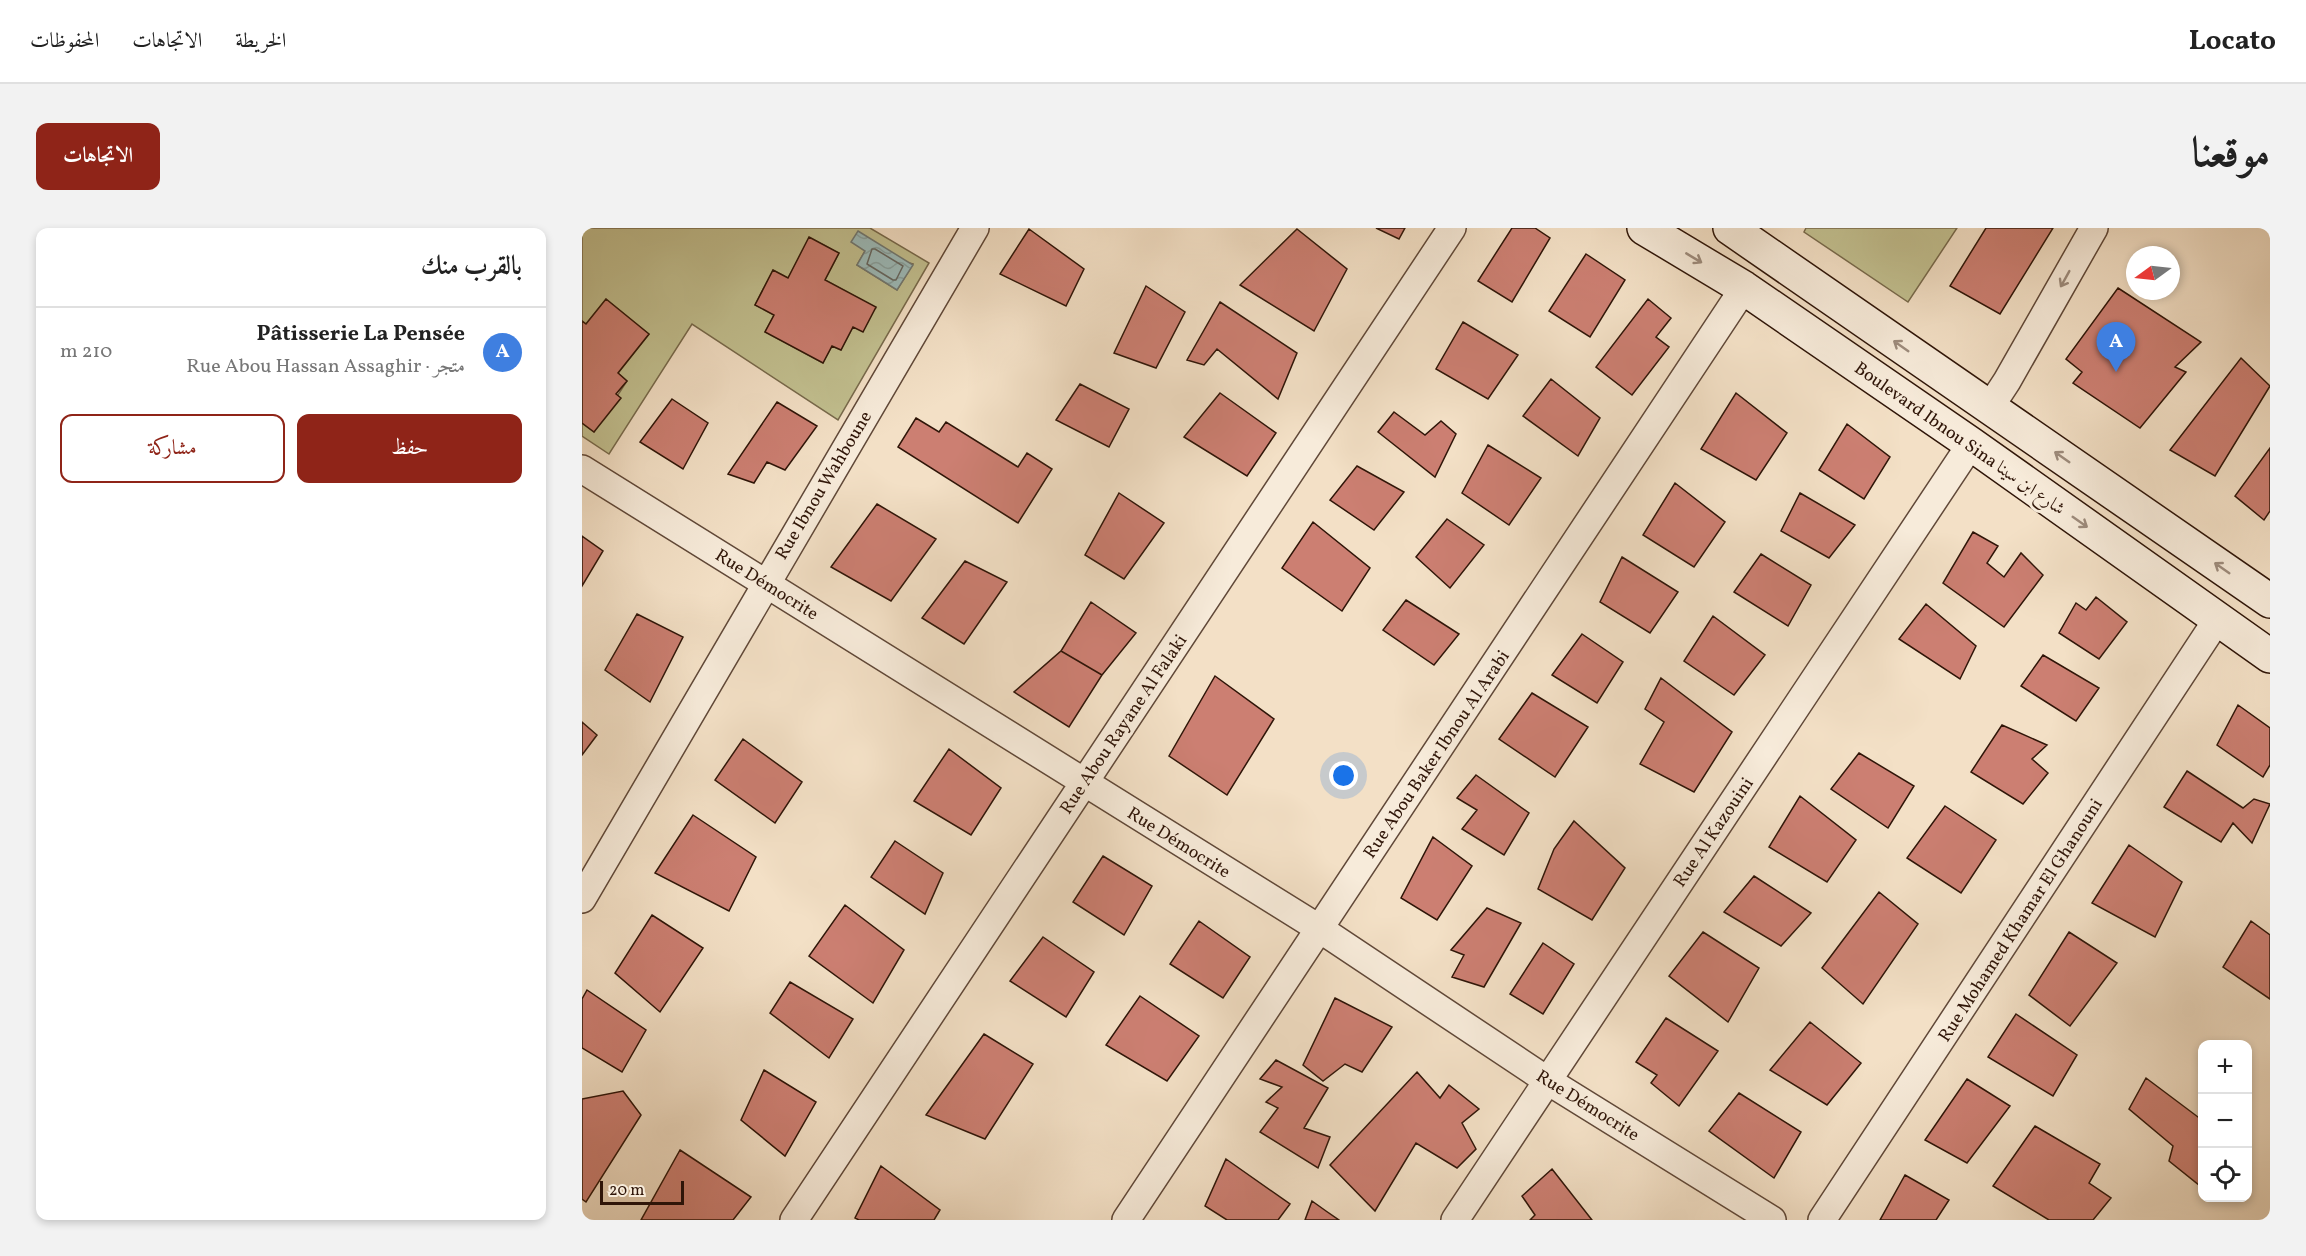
<!DOCTYPE html>
<html lang="ar">
<meta charset="utf-8">
<style>
:root{--surface:#fff;--page:#f2f2f2;--text:#222;--muted:#767676;--line:#e0e0e0;--accent:#8f2418}
body{margin:0;font-family:Vollkorn,Amiri,serif;background:var(--page);color:var(--text);direction:rtl}
.controls{position:absolute;right:18px;bottom:18px;display:grid;overflow:hidden;border-radius:12px;box-shadow:0 3px 9px #0003}
.controls button{width:54px;height:54px;display:grid;place-items:center;padding:0;border:0;border-bottom:2px solid var(--line);background:var(--surface);color:var(--text);font:30px sans-serif}
.compass{position:absolute;left:1544px;top:18px;width:54px;height:54px;border-radius:50%;background:var(--surface);box-shadow:0 3px 9px #0003;rotate:255deg}
.scale{position:absolute;left:18px;bottom:15px;width:84px;box-sizing:border-box;padding-left:6px;border:3px solid #2f1508;border-top:0;font-size:16px;line-height:21px;white-space:nowrap;color:#2f1508;-webkit-text-stroke:4px #f7ebda;paint-order:stroke}
.you{position:absolute;left:762px;top:548px;width:21px;height:21px;margin:-15px;border:4px solid #fff;border-radius:50%;background:#1a73e8;box-shadow:0 0 0 9px #1a73e833}
.badge{display:grid;place-items:center;width:39px;height:39px;border-radius:50%;background:var(--accent);color:#fff;font-size:20px;font-weight:700}
.pin{position:absolute;translate:-50% -50px;filter:drop-shadow(0 2px 3px #0008)}
.pin::after{content:'';position:absolute;top:32px;width:21px;height:18px;background:inherit;clip-path:polygon(0 0,100% 0,50% 100%)}
.list{margin:0;padding:0;list-style:none}
h2{display:flex;justify-content:space-between;align-items:center;height:78px;margin:0;padding:0 24px;font-size:26px}
h2 small{font-size:20px;font-weight:400;color:var(--muted)}
.list li{display:grid;grid-template-columns:39px 1fr auto;gap:18px;align-items:center;box-sizing:border-box;height:90px;padding:0 24px;border-top:2px solid var(--line)}
.list b{display:block;font-size:22px;white-space:nowrap}
.list p{margin:0;font-size:20px;white-space:nowrap;color:var(--muted)}
.list em{font-size:20px;font-style:normal;color:var(--muted)}
.actions{display:flex;gap:12px;padding:18px 24px}
.actions a{flex:1;padding:14px 0;border:2px solid var(--accent);border-radius:12px;text-align:center;font-size:21px;color:var(--accent)}
.actions .main{background:var(--accent);color:#fff}
.icon{flex:none;width:33px;height:33px;fill:none;stroke:currentColor;stroke-width:2;stroke-linecap:round;stroke-linejoin:round}
.map{position:relative;flex:none;width:1688px;height:992px;overflow:hidden;direction:ltr;border-radius:12px}
header{display:flex;align-items:center;gap:36px;box-sizing:border-box;height:84px;padding:0 30px;background:var(--surface);border-bottom:2px solid var(--line)}
header strong{font-size:28px}
nav{display:flex;gap:33px;margin-inline-start:auto;font-size:21px}
.intro{display:flex;align-items:center;justify-content:space-between;box-sizing:border-box;height:144px;padding:0 36px}
h1{margin:0;font-size:42px}
.button{padding:15px 27px;border-radius:12px;background:var(--accent);color:#fff;font-size:21px;font-weight:700}
main{display:flex;gap:36px;padding:0 36px}
aside{flex:1;background:var(--surface);border-radius:12px;box-shadow:0 3px 9px #0003}
.map>svg:first-child{display:block}
</style>
<header>
<strong>Locato</strong>
<nav><a>الخريطة</a><a>الاتجاهات</a><a>المحفوظات</a></nav>
</header>
<div class="intro"><h1>موقعنا</h1><a class="button">الاتجاهات</a></div>
<main>
<div class="map">
<svg width="1688" height="992" viewBox="0 0 1688 992">
<defs>
<pattern id="water-waves" width="16" height="10" patternUnits="userSpaceOnUse" patternTransform="scale(1.5)"><rect width="16" height="10" fill="#9dbcbb"/><path d="M0 5q4-4 8 0t8 0" fill="none" stroke="#88a19f"/></pattern>
</defs>
<rect width="100%" height="100%" fill="#f3e0c6"/>
<filter id="stains"><feTurbulence type="fractalNoise" baseFrequency=".00333" numOctaves="4"/><feColorMatrix values="0 0 0 0 .2 0 0 0 0 .09 0 0 0 0 .02 0 0 0 .5 -.17"/></filter>
<radialGradient id="worn" r=".72"><stop offset=".6" stop-color="#630" stop-opacity="0"/><stop offset="1" stop-color="#630" stop-opacity=".3"/></radialGradient>
<path fill="#c2c090" stroke="#786a4c" stroke-width="1.5" fill-rule="evenodd" d="M0,0H288L347,35L256,192L110,96L27,226L0,208V195L12,204L45,153L36,145L67,106L24,71L4,96L0,93ZM228,10L257,25L243,52L294,80L271,99L259,122L250,118L241,135L183,104L192,87L173,77L191,42L206,50ZM283,23L331,36L315,62L275,37Z
M1224,0H1375L1326,74L1222,4Z"/>
<path fill="url(#water-waves)" stroke="#717973" stroke-width="1.5" d="M276,3L331,37L315,62L275,37L283,23L269,14Z"/>
<g fill="none" stroke-linecap="round" stroke-linejoin="round">
<path stroke="#666862" stroke-width="1.5" d="M290,21H293L321,38L314,52H311L285,36Z"/>
</g>
<path fill="#cc7f72" stroke="#2f1508" stroke-width="1.5" d="M794,0H823L817,11Z
M930,0H953L968,10L930,74L896,53Z
M1404,0H1471L1418,86L1368,58Z
M447,1L502,41L484,78L418,46Z
M715,1L765,41L732,103L658,57Z
M227,9L257,25L243,52L294,79L281,104L271,99L259,122L250,118L241,135L183,104L192,87L173,77L191,42L206,50Z
M1004,26L1043,52L1008,109L967,83Z
M564,58L603,84L574,140L532,125Z
M1536,60L1619,114L1593,139L1604,144L1558,200L1491,155L1500,144L1484,131Z
M24,71L67,106L36,145L45,153L34,166L39,170L12,204L0,195V93L4,96Z
M1066,71L1089,90L1074,109L1087,119L1050,167L1014,139Z
M638,74L715,125L696,171L635,121L622,137L605,132Z
M881,94L936,127L906,171L854,141Z
M1659,130L1688,158L1633,248L1588,222Z
M969,151L1018,190L996,228L941,188Z
M498,156L547,181L527,219L474,192Z
M638,165L694,205L665,248L602,209Z
M1154,165L1205,205L1174,252L1119,221Z
M90,171L126,195L101,241L58,214Z
M195,174L235,198L203,242L185,234L172,255L146,246Z
M812,184L843,207L859,193L874,206L853,249L796,204Z
M334,190L357,204L364,194L436,239L445,225L470,241L436,295L316,219Z
M1265,196L1308,229L1282,271L1237,242Z
M906,217L959,250L927,297L880,265Z
M1688,220V283L1682,292L1653,268Z
M775,238L822,264L792,302L748,272Z
M1093,255L1143,294L1112,339L1061,307Z
M537,265L582,295L542,351L503,327Z
M1218,265L1273,297L1247,330L1199,303Z
M295,276L354,311L309,373L249,339Z
M865,291L902,317L868,360L834,329Z
M731,294L788,340L760,383L700,340Z
M1391,304L1416,318L1405,335L1422,349L1439,325L1461,347L1422,399L1361,355Z
M0,308L21,323L0,358Z
M1179,326L1229,357L1206,398L1152,364Z
M1040,329L1096,364L1068,405L1018,374Z
M383,333L425,354L382,416L340,390Z
M1514,369L1545,394L1517,431L1477,405L1494,375L1504,382Z
M824,372L877,406L852,437L801,402Z
M509,374L554,405L520,447L479,423Z
M1344,376L1394,418L1378,451L1317,411Z
M55,386L101,409L68,474L23,442Z
M1131,388L1183,427L1152,467L1102,433Z
M1000,406L1041,434L1015,475L970,447Z
M479,423L520,447L487,499L432,464Z
M1461,427L1517,460L1494,493L1439,458Z
M633,448L692,491L645,567L587,528Z
M1079,450L1150,504L1112,564L1058,536L1082,494L1063,481Z
M950,465L1006,499L973,549L917,511Z
M1656,477L1688,500V537L1681,549L1635,517Z
M0,494L15,507L0,527Z
M1420,497L1465,517L1450,531L1466,545L1441,576L1389,544Z
M161,511L220,554L193,595L133,552Z
M367,521L419,560L389,607L332,573Z
M1277,525L1332,558L1306,600L1249,561Z
M1605,543L1661,580L1672,571L1688,576L1670,615L1651,595L1639,614L1582,579Z
M894,547L947,585L922,627L880,601L895,582L875,570Z
M1218,568L1274,612L1245,654L1187,619Z
M1363,578L1414,612L1379,665L1325,630Z
M111,587L174,629L147,683L73,645Z
M992,593L1043,640L1010,692L956,661L972,621Z
M851,609L890,638L855,692L819,670Z
M313,613L361,645L343,686L289,649Z
M1547,617L1600,654L1573,709L1510,675Z
M521,628L570,658L542,707L491,674Z
M1172,648L1229,685L1199,718L1142,684Z
M1297,664L1336,696L1281,776L1240,740Z
M263,677L322,722L291,775L227,728Z
M905,680L939,695L902,759L870,749L882,727L869,722Z
M70,687L121,720L78,784L33,745Z
M617,693L668,729L641,770L588,736Z
M1669,693L1688,707V771L1641,739Z
M1121,704L1177,740L1146,794L1087,748Z
M1487,704L1535,735L1488,798L1447,767Z
M461,709L512,744L484,789L428,753Z
M961,715L992,736L961,786L928,766Z
M208,754L271,791L247,830L188,785Z
M5,762L64,802L40,844L0,820V771Z
M558,768L617,808L585,853L524,817Z
M753,770L810,799L780,844L763,836L741,853L721,837Z
M1434,786L1495,827L1471,868L1406,829Z
M1084,790L1136,823L1097,878L1069,855L1075,847L1054,834Z
M1228,794L1279,835L1245,877L1188,842Z
M402,806L451,836L403,911L344,887Z
M694,832L746,860L722,900L748,909L736,940L678,904L696,880L684,874L700,859L678,851Z
M182,842L234,874L203,928L159,892Z
M835,844L858,870L867,857L897,881L880,895L894,921L875,940L834,915L793,983L748,937Z
M1564,850L1620,892V951L1617,957L1587,933L1591,918L1547,881Z
M1385,851L1428,878L1385,935L1343,912Z
M41,863L59,887L4,974L0,971V871Z
M1157,865L1219,904L1192,950L1127,903Z
M1453,898L1518,936L1507,955L1529,970L1511,992H1467L1411,958Z
M98,922L169,969L151,992H59Z
M644,931L708,976L696,992H645L623,978Z
M299,938L358,982L352,992H277L273,990Z
M970,941L1010,992H948L953,987L940,968Z
M1323,947L1367,972L1354,992H1298Z
M730,973L744,983L757,992H723Z"/>
<g fill="none" stroke-linecap="round" stroke-linejoin="round">
<defs>
<path id="street" d="M1408,179L1425,153L1512,0
M0,241L738,701L966,853L1190,992
M0,671L393,0
M212,992L870,0
M544,992L1162,60
M873,992L1389,216
M1240,992L1635,392"/>
<path id="secondary" d="M1062,0L1162,60L1389,216L1688,428
M1148,0L1688,373"/>
</defs>
<use href="#street" stroke="#604838" stroke-width="30"/>
<use href="#secondary" stroke="#2f1508" stroke-width="36"/>
<use href="#street" stroke="#f7ebda" stroke-width="27"/>
<use href="#secondary" stroke="#f7ebda" stroke-width="33"/>
</g>
<defs><path id="oneway-shaft" d="M-6 0H5M1.5-3L5.5 0L1.5 3" fill="none" stroke-width="1.6" stroke-linecap="round" stroke-linejoin="round" transform="scale(1.5)"/></defs>
<g stroke="#9d8b7c">
<use href="#oneway-shaft" transform="translate(1112 30) rotate(31)"/>
<use href="#oneway-shaft" transform="translate(1483 51) rotate(119)"/>
<use href="#oneway-shaft" transform="translate(1319 118) rotate(-145)"/>
<use href="#oneway-shaft" transform="translate(1480 229) rotate(-145)"/>
<use href="#oneway-shaft" transform="translate(1498 294) rotate(35)"/>
<use href="#oneway-shaft" transform="translate(1640 340) rotate(-145)"/>
</g>
<g text-anchor="middle" stroke-width="6" stroke-linejoin="round" paint-order="stroke">
<g font-size="18" fill="#2f1508" stroke="#f7ebda">
<text transform="translate(1378 210) rotate(35)" y="6">Boulevard Ibnou Sina شارع ابن سينا</text>
<text transform="translate(241 257) rotate(-59)" y="6">Rue Ibnou Wahboune</text>
<text transform="translate(185 356) rotate(32)" y="6">Rue Démocrite</text>
<text transform="translate(541 496) rotate(-56)" y="6">Rue Abou Rayane Al Falaki</text>
<text transform="translate(854 526) rotate(-56)" y="6">Rue Abou Baker Ibnou Al Arabi</text>
<text transform="translate(1131 604) rotate(-56)" y="6">Rue Al Kazouini</text>
<text transform="translate(597 614) rotate(32)" y="6">Rue Démocrite</text>
<text transform="translate(1438 692) rotate(-57)" y="6">Rue Mohamed Khamar El Ghanouni</text>
<text transform="translate(1006 877) rotate(32)" y="6">Rue Démocrite</text>
</g>
</g>
<rect width="100%" height="100%" filter="url(#stains)"/>
<rect width="100%" height="100%" fill="url(#worn)"/>
</svg>
<div class="controls">
<button>+</button>
<button>−</button>
<button><svg class="icon" aria-label="locate" viewBox="0 0 24 24"><circle cx="12" cy="12" r="6"/><path d="M12 2v4M12 18v4M2 12h4M18 12h4"/></svg></button>
</div>
<svg class="compass" viewBox="-18 -18 36 36"><path d="M0-13l5 13h-10z" fill="#e53935"/><path d="M0 13l5-13h-10z" fill="#767676"/></svg>
<div class="scale">20 m</div>
<div class="you"></div>
<div class="pin badge" style="left:1534px;top:144px;background:#3f7fe0">A</div>
</div>
<aside>
<h2>بالقرب منك<small></small></h2>
<ul class="list">
<li><span class="badge" style="background:#3f7fe0">A</span><div><b>Pâtisserie La Pensée</b><p>متجر · Rue Abou Hassan Assaghir</p></div><em>210 m</em></li>
</ul>
<div class="actions"><a class="main">حفظ</a><a>مشاركة</a></div>
</aside>
</main>
